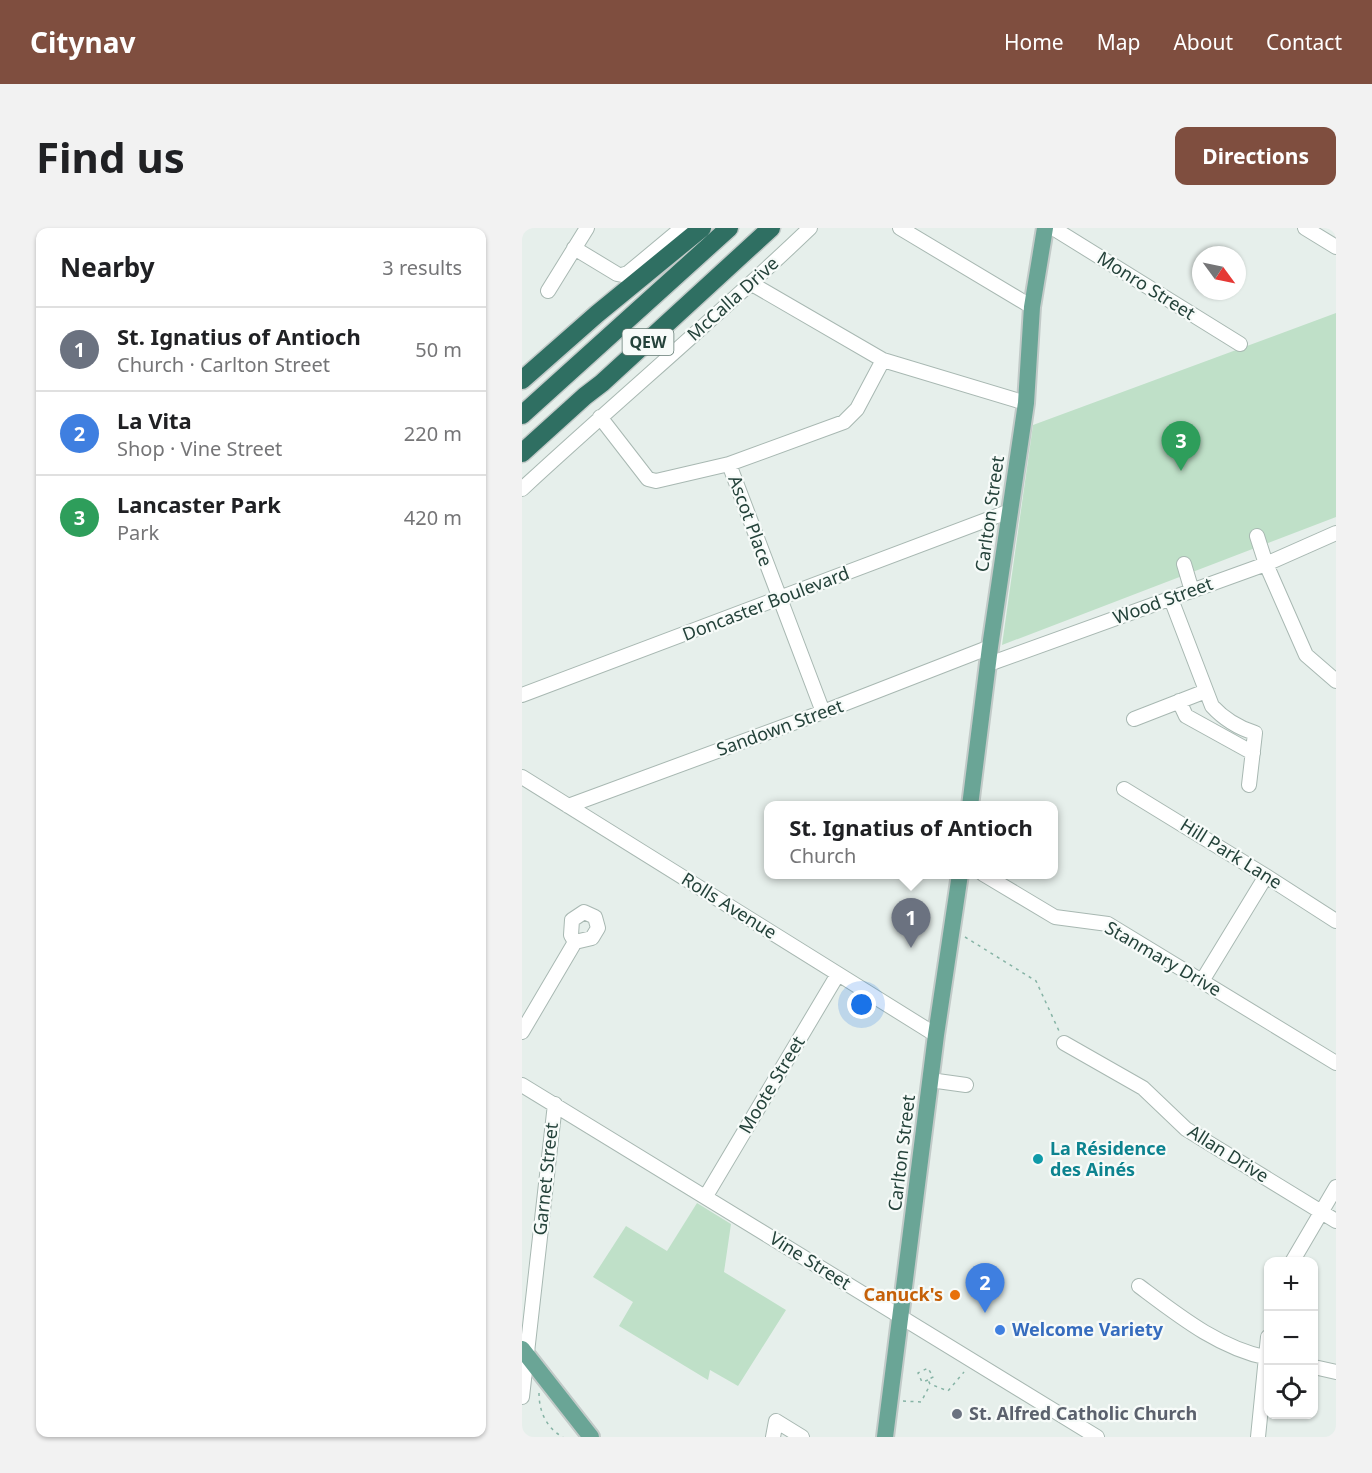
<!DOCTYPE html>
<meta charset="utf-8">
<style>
:root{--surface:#fff;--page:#f2f2f2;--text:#202124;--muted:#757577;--line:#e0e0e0;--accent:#7f4e3f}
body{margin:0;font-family:"Noto Sans",sans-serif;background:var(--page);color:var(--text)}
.controls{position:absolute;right:18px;bottom:18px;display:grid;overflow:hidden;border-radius:12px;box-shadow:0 2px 4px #0004}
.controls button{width:54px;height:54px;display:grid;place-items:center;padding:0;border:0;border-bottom:2px solid var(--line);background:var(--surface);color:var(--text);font:30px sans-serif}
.compass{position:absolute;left:670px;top:18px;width:54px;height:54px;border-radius:50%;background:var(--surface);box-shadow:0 2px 4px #0004;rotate:123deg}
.you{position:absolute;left:340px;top:777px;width:21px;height:21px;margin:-15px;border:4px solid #fff;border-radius:50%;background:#1a73e8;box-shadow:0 0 0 9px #1a73e833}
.badge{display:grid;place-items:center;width:39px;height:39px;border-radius:50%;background:var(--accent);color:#fff;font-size:20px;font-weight:700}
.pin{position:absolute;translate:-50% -50px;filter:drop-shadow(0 2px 3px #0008)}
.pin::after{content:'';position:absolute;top:32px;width:21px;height:18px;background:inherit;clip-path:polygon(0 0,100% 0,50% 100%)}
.popup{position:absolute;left:242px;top:573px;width:294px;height:78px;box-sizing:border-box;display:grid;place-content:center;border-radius:12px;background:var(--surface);filter:drop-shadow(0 2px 4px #0005);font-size:20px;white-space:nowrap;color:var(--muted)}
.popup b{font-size:22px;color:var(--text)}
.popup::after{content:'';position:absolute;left:50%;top:100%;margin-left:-12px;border:12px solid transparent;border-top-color:var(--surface)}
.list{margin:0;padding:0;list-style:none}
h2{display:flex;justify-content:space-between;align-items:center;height:78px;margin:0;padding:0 24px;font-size:26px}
h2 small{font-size:20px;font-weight:400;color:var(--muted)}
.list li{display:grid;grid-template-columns:39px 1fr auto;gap:18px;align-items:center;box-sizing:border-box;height:84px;padding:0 24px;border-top:2px solid var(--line)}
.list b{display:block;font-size:22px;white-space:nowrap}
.list p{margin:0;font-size:20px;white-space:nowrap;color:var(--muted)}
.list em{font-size:20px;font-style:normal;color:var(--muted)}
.icon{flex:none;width:33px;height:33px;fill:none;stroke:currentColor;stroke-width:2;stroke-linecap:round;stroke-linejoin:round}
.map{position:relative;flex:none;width:814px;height:1209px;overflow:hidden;border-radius:12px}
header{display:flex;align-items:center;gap:36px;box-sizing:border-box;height:84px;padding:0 30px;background:var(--accent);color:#fff}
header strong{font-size:28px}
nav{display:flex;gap:33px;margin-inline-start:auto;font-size:21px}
.intro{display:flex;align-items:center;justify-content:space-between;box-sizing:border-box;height:144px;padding:0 36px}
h1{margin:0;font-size:42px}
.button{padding:15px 27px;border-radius:12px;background:var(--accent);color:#fff;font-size:21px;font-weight:700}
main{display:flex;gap:36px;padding:0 36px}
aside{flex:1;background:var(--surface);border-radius:12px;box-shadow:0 2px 4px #0004}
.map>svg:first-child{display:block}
</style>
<header>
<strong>Citynav</strong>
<nav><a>Home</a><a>Map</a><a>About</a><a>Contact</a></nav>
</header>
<div class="intro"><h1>Find us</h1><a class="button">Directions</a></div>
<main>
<aside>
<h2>Nearby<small>3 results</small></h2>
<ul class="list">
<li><span class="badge" style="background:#6b7280">1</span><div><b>St. Ignatius of Antioch</b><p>Church · Carlton Street</p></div><em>50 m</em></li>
<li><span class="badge" style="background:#3f7fe0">2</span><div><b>La Vita</b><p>Shop · Vine Street</p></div><em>220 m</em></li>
<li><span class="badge" style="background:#2e9e5b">3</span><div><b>Lancaster Park</b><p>Park</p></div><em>420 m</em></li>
</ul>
</aside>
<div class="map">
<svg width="814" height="1209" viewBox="0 0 814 1209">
<rect width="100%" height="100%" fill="#e6efeb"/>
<path fill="#bfe0c8" d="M814,85V289L480,417L511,197Z
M175,975L209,996L202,1044L264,1082L216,1158L188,1142L186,1152L97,1098L111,1074L71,1049L104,998L145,1023Z"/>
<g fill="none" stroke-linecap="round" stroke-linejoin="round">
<defs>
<path id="minor" d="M378,0L510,79
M531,0L718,116
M783,0L814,19
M52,20L95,46L100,47L106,45L160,0
M230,56L361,132L504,175
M26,63L65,0
M78,189L126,251L134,253L207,236L322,194L335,181L361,132
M207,236L301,484
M0,261C95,173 194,90 288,0
M735,308L744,336L784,427L814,453
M662,336L670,363
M649,371L690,478C701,490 717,500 733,505L727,557
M467,436L744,336L814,305
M0,467L488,283
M657,473L664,488L731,525
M612,491L684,463
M0,549L414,807
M602,561L744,648L814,693
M46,578L301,484L468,419
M461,646L533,689L586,696L814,835
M680,753L744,648
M0,804L53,714L70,710L76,700L73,689L62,684L50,692L49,707L53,714
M542,815L621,860L664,901L814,993
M408,852L444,857
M0,857L575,1209
M184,968L316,746
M770,1034L814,959
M617,1058C657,1088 697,1120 746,1130
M792,1139L814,1144
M0,1169L33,876
M251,1209L254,1193L280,1209
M736,1209L746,1109"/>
<path id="major" d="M448,578L468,419L504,175L510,79L523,0
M0,1121L69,1209
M363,1209L414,807L438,646"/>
<path id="highway" d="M0,152L75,86L180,0
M0,187L207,0
M0,225L63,168L80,155L249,0"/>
</defs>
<use href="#minor" stroke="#a8b8b2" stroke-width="16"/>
<use href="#major" stroke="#c2cac8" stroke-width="20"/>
<use href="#highway" stroke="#c2cac8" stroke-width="21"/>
<path stroke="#86b3a5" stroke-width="1.5" stroke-dasharray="3 4.5" stroke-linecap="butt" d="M443,709L514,753L537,803
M406,1152L400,1154L396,1145L406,1140L411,1149L406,1152L408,1156L426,1163L442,1144
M17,1165C17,1183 24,1200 41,1209
M381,1173L399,1174L408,1157"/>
<use href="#minor" stroke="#fff" stroke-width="14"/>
<use href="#major" stroke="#6aa596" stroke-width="16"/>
<use href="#highway" stroke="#2f6f62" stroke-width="18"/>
</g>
<circle fill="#0f9aa8" stroke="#f7fbf9" stroke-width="2" cx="516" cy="931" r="6"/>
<circle fill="#e8710a" stroke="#f7fbf9" stroke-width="2" cx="433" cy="1067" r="6"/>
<circle fill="#3f7fe0" stroke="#f7fbf9" stroke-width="2" cx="478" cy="1102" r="6"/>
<circle fill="#6b7280" stroke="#f7fbf9" stroke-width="2" cx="435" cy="1186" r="6"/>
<g text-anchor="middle" stroke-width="4.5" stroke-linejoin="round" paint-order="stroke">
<rect fill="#f7fbf9" stroke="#637a73" stroke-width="1.5" x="100.5" y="101" width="51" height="26" rx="4.5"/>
<g font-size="16" font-weight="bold" fill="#24423a">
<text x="126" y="120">QEW</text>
</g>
<g font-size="18" fill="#24423a" stroke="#f7fbf9">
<text transform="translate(624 58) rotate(32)" y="6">Monro Street</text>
<text transform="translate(211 71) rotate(-42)" y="6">McCalla Drive</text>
<text transform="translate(468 286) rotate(-82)" y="6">Carlton Street</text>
<text transform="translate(228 293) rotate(70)" y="6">Ascot Place</text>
<text transform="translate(641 373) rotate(-20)" y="6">Wood Street</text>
<text transform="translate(244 376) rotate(-21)" y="6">Doncaster Boulevard</text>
<text transform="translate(258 500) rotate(-20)" y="6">Sandown Street</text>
<text transform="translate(709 626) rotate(32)" y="6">Hill Park Lane</text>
<text transform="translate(207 678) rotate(32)" y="6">Rolls Avenue</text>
<text transform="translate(641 731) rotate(30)" y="6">Stanmary Drive</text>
<text transform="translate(250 857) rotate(-59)" y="6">Moote Street</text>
<text transform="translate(380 925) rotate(-83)" y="6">Carlton Street</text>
<text transform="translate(706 926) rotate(32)" y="6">Allan Drive</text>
<text transform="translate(24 951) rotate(-84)" y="6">Garnet Street</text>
<text transform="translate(288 1033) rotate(32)" y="6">Vine Street</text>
</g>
<g font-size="18" font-weight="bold" fill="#0d838f" stroke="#f7fbf9" text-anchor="start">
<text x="528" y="927">La Résidence<tspan x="528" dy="21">des Ainés</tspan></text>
</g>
<g font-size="18" font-weight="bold" fill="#c56008" stroke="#f7fbf9" text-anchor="end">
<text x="421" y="1073">Canuck's</text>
</g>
<g font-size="18" font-weight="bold" fill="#366cbe" stroke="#f7fbf9" text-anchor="start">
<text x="490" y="1108">Welcome Variety</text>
</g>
<g font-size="18" font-weight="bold" fill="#5b616d" stroke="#f7fbf9" text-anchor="start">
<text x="447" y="1192">St. Alfred Catholic Church</text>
</g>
</g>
</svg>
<div class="controls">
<button>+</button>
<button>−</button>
<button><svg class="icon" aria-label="locate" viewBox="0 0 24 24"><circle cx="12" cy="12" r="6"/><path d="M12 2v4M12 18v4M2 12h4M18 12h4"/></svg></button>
</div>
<svg class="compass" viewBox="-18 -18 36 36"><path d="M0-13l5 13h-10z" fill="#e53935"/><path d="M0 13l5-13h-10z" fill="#757577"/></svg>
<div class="you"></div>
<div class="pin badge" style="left:389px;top:720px;background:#6b7280">1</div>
<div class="popup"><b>St. Ignatius of Antioch</b>Church</div>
<div class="pin badge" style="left:463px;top:1085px;background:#3f7fe0">2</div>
<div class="pin badge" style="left:659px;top:243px;background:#2e9e5b">3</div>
</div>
</main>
